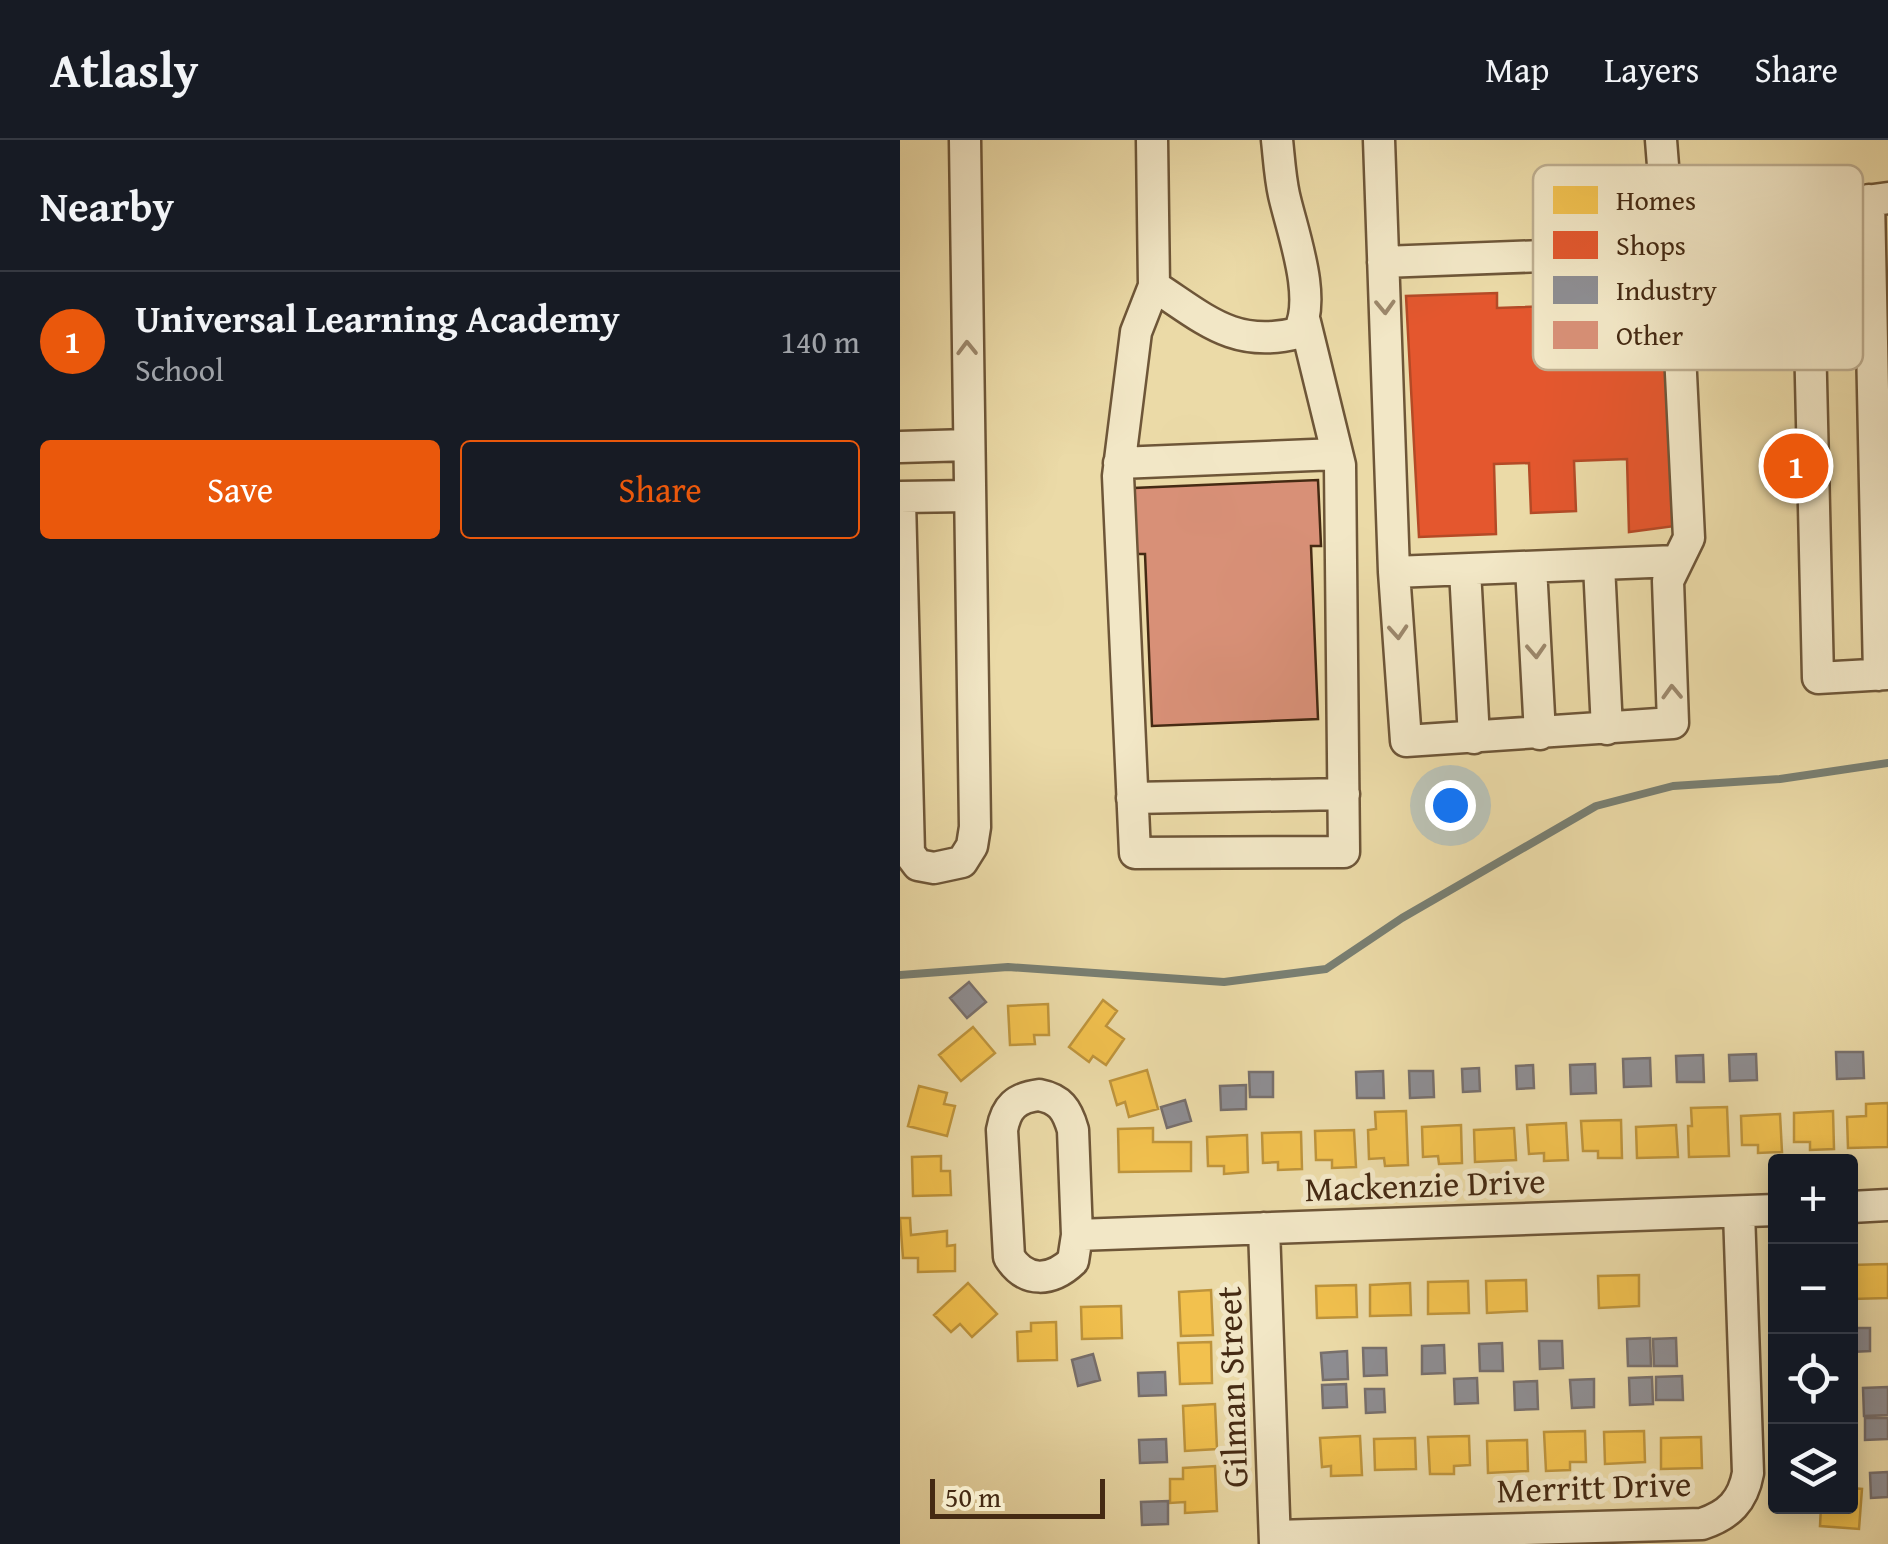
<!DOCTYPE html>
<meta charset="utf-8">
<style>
:root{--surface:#171b24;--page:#20242c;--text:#f1f3f6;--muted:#9ea1a6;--line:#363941;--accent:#ea580c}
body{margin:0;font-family:"Gentium Book Plus",serif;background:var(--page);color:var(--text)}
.controls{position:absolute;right:30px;bottom:30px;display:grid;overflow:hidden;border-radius:10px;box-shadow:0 5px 25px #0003}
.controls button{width:90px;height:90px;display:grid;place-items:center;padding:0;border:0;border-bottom:2px solid var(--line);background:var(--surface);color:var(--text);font:50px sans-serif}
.scale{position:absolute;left:30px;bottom:25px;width:175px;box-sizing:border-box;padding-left:10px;border:5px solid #452a13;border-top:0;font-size:28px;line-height:35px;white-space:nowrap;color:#452a13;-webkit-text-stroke:8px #f2e7c6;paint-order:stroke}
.you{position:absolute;left:550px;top:665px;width:35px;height:35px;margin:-25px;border:8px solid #fff;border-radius:50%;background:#1a73e8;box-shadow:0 0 0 15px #1a73e833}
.badge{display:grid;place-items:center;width:65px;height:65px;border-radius:50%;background:var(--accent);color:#fff;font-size:32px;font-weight:700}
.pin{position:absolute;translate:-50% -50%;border:5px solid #fff;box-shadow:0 2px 10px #0006}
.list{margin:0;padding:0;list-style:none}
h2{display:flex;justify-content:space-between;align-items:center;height:130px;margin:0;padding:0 40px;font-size:42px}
h2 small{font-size:32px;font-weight:400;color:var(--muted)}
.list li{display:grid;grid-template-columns:65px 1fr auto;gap:30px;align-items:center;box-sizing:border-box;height:140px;padding:0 40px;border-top:2px solid var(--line)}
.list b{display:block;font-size:38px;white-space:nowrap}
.list p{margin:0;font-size:32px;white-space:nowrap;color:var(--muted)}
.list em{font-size:32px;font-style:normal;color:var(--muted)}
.actions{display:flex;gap:20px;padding:30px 40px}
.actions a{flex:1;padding:22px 0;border:2px solid var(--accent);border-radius:10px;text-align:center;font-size:35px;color:var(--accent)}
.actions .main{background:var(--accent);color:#fff}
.icon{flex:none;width:55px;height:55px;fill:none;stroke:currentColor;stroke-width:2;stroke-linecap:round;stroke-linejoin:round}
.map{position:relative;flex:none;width:988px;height:1404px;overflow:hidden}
header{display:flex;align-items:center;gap:60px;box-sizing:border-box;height:140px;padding:0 50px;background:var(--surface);border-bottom:2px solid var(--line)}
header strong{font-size:48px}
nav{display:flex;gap:55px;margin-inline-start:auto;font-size:35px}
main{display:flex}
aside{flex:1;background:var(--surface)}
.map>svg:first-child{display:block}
</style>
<header>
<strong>Atlasly</strong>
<nav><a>Map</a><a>Layers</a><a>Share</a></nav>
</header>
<main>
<aside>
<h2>Nearby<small></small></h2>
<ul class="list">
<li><span class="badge">1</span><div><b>Universal Learning Academy</b><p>School</p></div><em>140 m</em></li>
</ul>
<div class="actions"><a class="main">Save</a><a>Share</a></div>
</aside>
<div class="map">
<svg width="988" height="1404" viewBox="0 0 988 1404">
<rect width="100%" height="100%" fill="#ebdaa7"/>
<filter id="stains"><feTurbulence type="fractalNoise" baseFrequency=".002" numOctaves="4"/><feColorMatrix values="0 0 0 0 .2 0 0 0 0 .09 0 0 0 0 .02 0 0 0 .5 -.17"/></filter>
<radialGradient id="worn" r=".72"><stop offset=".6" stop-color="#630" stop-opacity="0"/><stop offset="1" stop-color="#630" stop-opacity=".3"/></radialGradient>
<path fill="#f2c14e" stroke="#be943c" stroke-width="2.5" d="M203,860L217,871L206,886L224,899L206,925L193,916L189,922L169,907Z
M148,864L149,895H134L135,904L110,905L108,866Z
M73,887L95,913L61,941L39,915Z
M247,930L258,969L229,977L225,962L217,965L210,941Z
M19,946L47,953L44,964L55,966L47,996L8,986Z
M988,963V1007L948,1008L947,977L966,976V964Z
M827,967L829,1016L789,1017L788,986H792L791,968Z
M506,971L508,1025L485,1026L484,1018L469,1019L468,990L476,989L475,972Z
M933,971L934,1009L910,1010V1002H894V973Z
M880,974L882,1012L858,1013V1005H842L841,976Z
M721,980L722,1018H698V1011H683L681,981Z
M666,983L668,1020L644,1021V1013L629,1014L627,985Z
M561,985L562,1023L539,1024L538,1016L523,1017L522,987Z
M776,985L778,1017L737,1018L736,987Z
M253,988V1002H291V1031L219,1032L218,989Z
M614,988L616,1020L575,1022L574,990Z
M454,990L456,1027L432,1028V1020H416L415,991Z
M401,992L402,1029L378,1030V1022L363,1023L362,993Z
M347,995L348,1032L324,1034V1026H308L307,997Z
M41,1016V1031H50L51,1055L13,1056L12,1017Z
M0,1078H10L11,1095L47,1091V1106L55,1105V1131L18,1132V1118H3Z
M988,1124V1158L952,1159L951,1125Z
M739,1135V1166L699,1168L698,1136Z
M626,1140L627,1171L587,1173L586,1141Z
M568,1141L569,1173L528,1174V1142Z
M68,1143L97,1174L72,1197L60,1184L51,1192L34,1175Z
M510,1143L511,1175L470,1176V1145Z
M456,1145L457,1177L417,1178L416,1146Z
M311,1150L313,1195L281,1196L279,1152Z
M221,1166L222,1198L182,1199L181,1167Z
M156,1182L157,1220L118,1221L117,1192L131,1191V1183Z
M311,1202L312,1243L280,1244L278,1203Z
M315,1264L317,1309L285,1311L283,1266Z
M951,1289H955V1329H951Z
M685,1291L686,1322H670V1330L646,1331L644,1292Z
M744,1291L745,1322L705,1324L704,1292Z
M460,1296L462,1335L431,1336V1326L422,1327L420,1298Z
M569,1296L570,1325L554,1326V1334H530L528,1297Z
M801,1297L802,1328L761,1329V1298Z
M515,1298L516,1329L475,1330L474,1299Z
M627,1300L628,1331L588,1333L587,1301Z
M315,1326L317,1371L285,1373V1362L270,1363V1339H283V1328Z
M951,1348L962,1349L959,1389L920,1386L921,1366H951Z"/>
<path fill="#e4572e" stroke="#b44a26" stroke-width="2.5" d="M597,153V168L761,162L762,189H768L775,386L729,392L727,319L674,321L676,371L631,373L629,323L594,324L596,394L519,397L506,156Z"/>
<path fill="#8d8d92" stroke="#776f6c" stroke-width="2.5" d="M69,842L86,862L67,878L50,858Z
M936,912H963L964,938L937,939Z
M856,914L857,940L830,941L829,915Z
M803,915L804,942H777L776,916Z
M750,918L751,946L724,947L723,919Z
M695,924L696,953L671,954L670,925Z
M633,925L634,948L617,949L616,926Z
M579,928L580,951L563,952L562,929Z
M483,931L484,958H457L456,932Z
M509,931H533L534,957L510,958Z
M349,932H373V957H350Z
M346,945V969L321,970L320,946Z
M285,960L291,981L267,988L261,967Z
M951,1188H970V1211L951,1212Z
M750,1198L751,1226H728L727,1199Z
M776,1198L777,1226H754L753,1199Z
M639,1201H662L663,1228L640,1229Z
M602,1203L603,1231H580L579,1204Z
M544,1205L545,1233L522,1234V1206Z
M463,1208H486L487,1235L464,1236Z
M447,1211L448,1239L423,1240L421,1213Z
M193,1214L200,1240L178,1246L172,1220Z
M265,1232L266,1255L239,1256L238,1233Z
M782,1236L783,1260H756V1237Z
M752,1237L753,1264L730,1265L729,1238Z
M577,1238L578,1263L555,1264L554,1239Z
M694,1239V1267L672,1268L670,1240Z
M637,1241L638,1269L615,1270L614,1242Z
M446,1244L447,1267L423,1268L422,1245Z
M988,1247V1275L964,1276L963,1248Z
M465,1249H484L485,1272L466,1273Z
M965,1278H988V1299L965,1300Z
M266,1299L267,1322L240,1323L239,1300Z
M988,1332V1357L971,1358L970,1333Z
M268,1361V1384L242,1385L241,1362Z"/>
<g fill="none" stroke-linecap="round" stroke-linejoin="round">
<path stroke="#797f72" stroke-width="8" d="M0,835L108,827L324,842L426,829L502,778L696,666L773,646L880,639L988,623"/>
</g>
<path fill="#d89077" stroke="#452a13" stroke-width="2.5" d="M418,340L421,406H411L418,579L252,586L245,414H226L225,381L235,380L234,348Z"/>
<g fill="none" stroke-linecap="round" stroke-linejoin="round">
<defs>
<path id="minor" d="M252,0L254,146L236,192L218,336L235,713L444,712L440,325L405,182
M479,0L494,432L506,601L773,583L768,441L789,398L775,111L768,89L761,0
M988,58L907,69L918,538L988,534
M969,60L979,535
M483,122L775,111
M254,146C305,179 334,209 398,193C418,159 392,91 384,55C380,37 379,18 377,0
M0,307L69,305
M219,323L437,314
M0,357L70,356
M0,361L9,713L18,725L34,728L62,722L72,706L75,687L65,0
M699,425L707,589
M631,427L640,594
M565,430L574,598
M494,432L776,421
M232,658L444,654
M139,955C160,959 167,969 173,990L177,1095L173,1121C152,1141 126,1144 109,1117L102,990C106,967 116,958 139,955Z
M951,1067L988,1065
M364,1088L375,1404
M177,1095L876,1070
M375,1396L802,1384C829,1375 843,1361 848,1333L839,1072"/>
</defs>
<use href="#minor" stroke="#6e5638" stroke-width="35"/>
<use href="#minor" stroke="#f2e7c6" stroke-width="30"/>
</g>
<defs><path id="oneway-chevron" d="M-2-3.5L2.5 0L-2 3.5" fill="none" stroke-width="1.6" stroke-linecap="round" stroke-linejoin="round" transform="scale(2.5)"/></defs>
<g stroke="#9c886c">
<use href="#oneway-chevron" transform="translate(485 167) rotate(88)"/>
<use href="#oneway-chevron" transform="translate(67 208) rotate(-91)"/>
<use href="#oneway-chevron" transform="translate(498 492) rotate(86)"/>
<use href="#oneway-chevron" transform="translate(636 511) rotate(87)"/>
<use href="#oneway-chevron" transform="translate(772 552) rotate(-92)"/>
</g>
<g text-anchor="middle" stroke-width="10" stroke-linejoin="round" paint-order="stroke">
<g font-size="35" fill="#452a13" stroke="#f2e7c6">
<text transform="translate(525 1045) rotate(-2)" y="12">Mackenzie Drive</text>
<text transform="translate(332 1247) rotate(-92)" y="12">Gilman Street</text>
<text transform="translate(694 1347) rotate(-2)" y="12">Merritt Drive</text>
</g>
</g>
<rect x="633" y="25" width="330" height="205" rx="15" fill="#f2e7c6" stroke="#beae90" stroke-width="2.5"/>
<rect x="653" y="46" width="45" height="28" fill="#f2c14e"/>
<rect x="653" y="91" width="45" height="28" fill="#e4572e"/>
<rect x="653" y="136" width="45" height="28" fill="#8d8d92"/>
<rect x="653" y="181" width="45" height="28" fill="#d89077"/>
<g font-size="28" fill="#452a13">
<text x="716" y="70">Homes</text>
<text x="716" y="115">Shops</text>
<text x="716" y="160">Industry</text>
<text x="716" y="205">Other</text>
</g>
<rect width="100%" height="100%" filter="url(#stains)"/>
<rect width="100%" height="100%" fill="url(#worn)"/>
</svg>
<div class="controls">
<button>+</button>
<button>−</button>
<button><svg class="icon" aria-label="locate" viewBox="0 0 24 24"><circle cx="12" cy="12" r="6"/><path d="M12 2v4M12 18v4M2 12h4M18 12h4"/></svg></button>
<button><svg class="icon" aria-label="layers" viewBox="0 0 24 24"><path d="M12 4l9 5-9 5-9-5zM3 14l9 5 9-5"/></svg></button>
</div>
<div class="scale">50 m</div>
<div class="you"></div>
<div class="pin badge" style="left:896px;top:326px">1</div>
</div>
</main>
